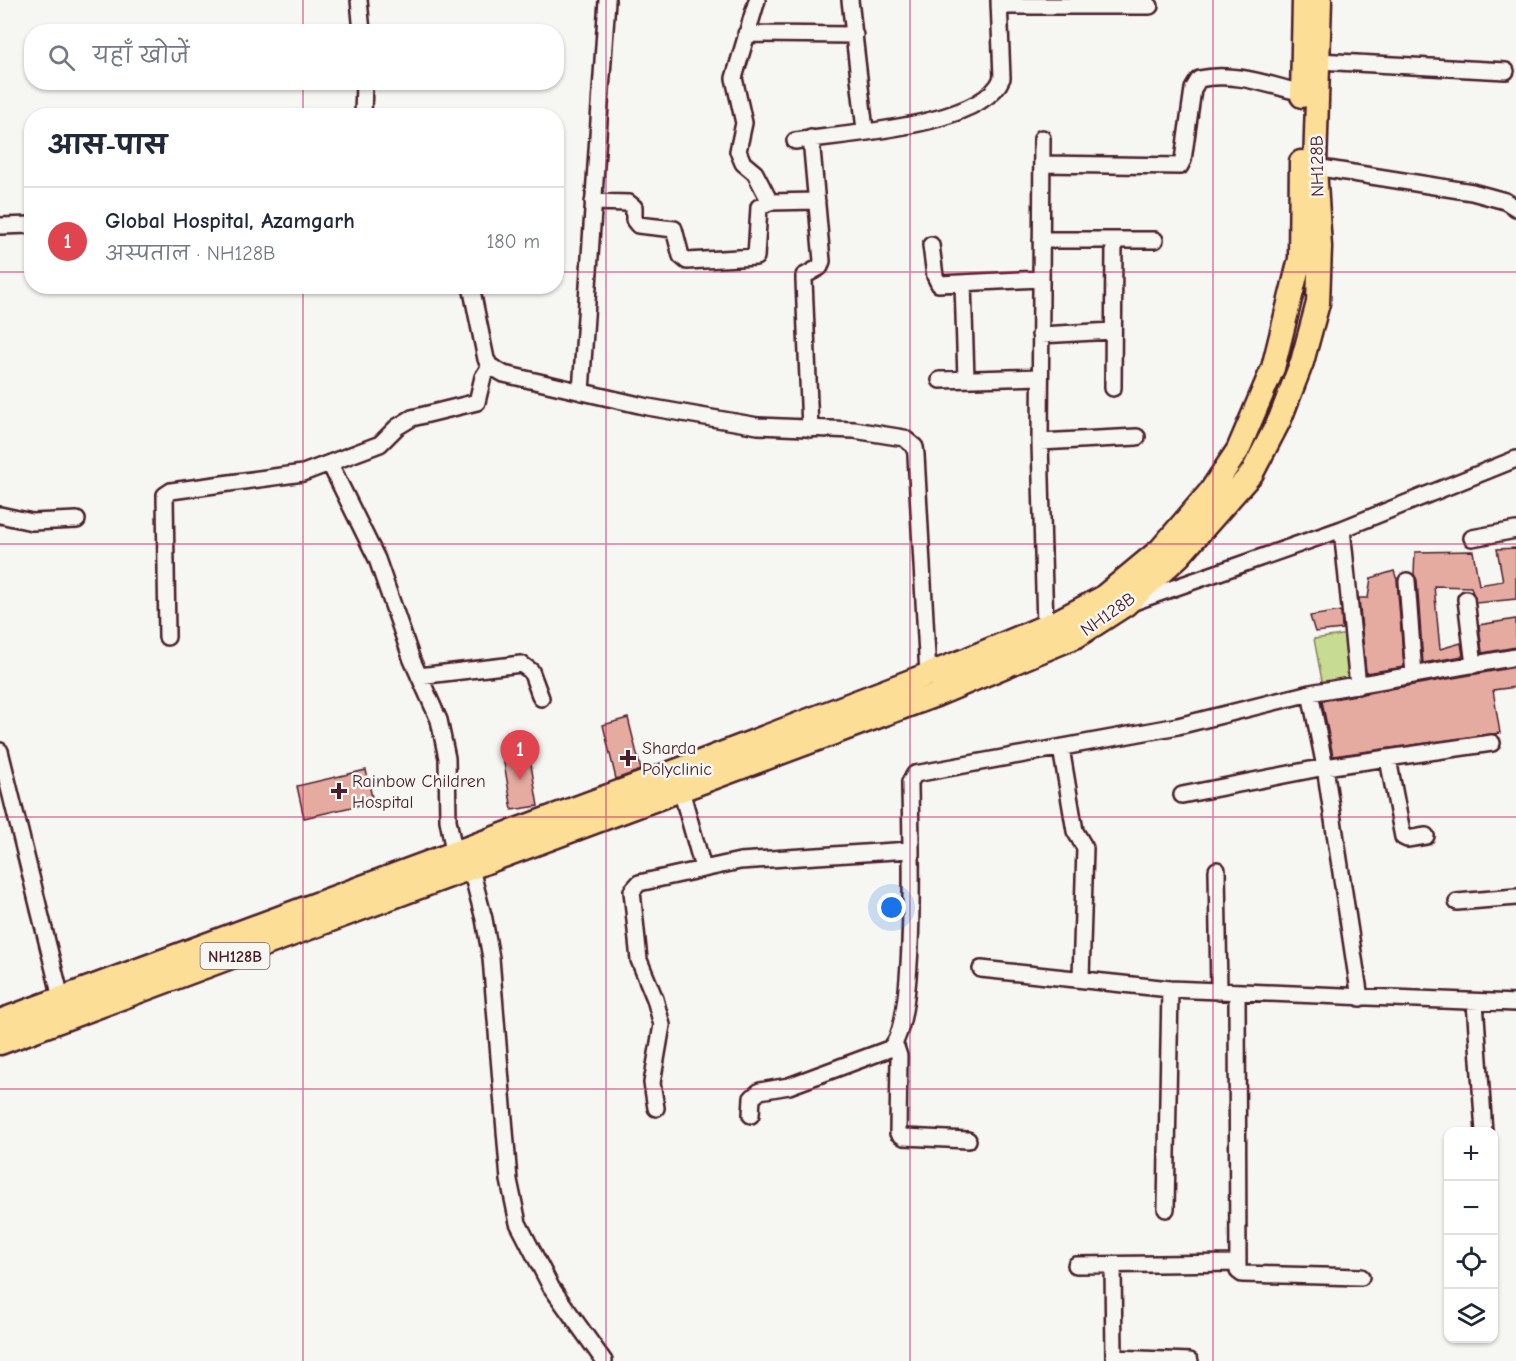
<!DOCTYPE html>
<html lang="hi">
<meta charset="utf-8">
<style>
:root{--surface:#fff;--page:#f2f2f3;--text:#1f2937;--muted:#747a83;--line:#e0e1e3;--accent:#d93025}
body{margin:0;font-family:"Comic Neue","Playpen Sans Deva",sans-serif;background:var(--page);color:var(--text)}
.controls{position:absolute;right:18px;bottom:18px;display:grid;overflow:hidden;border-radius:12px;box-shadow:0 2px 4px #0004}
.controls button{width:54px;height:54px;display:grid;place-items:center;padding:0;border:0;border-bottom:2px solid var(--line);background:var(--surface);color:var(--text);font:30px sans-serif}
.you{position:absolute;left:892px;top:908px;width:21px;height:21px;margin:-15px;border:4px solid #fff;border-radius:50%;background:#1a73e8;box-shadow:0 0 0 9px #1a73e833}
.badge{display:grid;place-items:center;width:39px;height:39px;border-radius:50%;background:var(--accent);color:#fff;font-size:20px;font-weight:700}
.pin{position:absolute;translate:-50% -50px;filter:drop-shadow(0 2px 3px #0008)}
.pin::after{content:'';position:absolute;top:32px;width:21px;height:18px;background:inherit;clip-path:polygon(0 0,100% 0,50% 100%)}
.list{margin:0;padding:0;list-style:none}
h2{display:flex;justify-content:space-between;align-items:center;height:78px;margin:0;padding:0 24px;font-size:26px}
h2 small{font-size:20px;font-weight:400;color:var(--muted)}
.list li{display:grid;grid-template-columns:39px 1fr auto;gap:18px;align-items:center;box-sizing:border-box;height:108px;padding:0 24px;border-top:2px solid var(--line)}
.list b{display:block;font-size:22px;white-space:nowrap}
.list p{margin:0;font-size:20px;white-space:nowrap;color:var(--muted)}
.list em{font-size:20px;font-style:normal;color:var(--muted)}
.icon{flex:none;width:33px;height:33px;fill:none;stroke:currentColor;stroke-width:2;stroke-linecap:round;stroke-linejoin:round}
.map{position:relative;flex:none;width:1516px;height:1361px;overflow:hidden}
.search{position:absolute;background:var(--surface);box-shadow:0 2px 4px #0004;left:24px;top:24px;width:540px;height:66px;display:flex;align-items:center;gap:15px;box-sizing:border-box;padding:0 21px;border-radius:24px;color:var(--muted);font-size:22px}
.panel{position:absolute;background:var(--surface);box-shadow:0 2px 4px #0004;left:24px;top:108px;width:540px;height:186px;border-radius:24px}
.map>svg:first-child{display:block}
</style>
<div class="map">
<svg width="1516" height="1361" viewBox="0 0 1516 1361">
<rect width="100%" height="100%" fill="#f6f6f2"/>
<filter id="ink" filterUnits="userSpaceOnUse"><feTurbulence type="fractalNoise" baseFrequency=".0167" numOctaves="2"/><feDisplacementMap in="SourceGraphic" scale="12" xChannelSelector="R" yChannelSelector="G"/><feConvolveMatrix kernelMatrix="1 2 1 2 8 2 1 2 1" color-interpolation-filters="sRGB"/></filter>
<g filter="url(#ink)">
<path fill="#c7dc92" stroke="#887e5e" stroke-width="1.5" d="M1349,634L1354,681L1323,686L1314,639Z"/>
<path fill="#e5aba1" stroke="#4a1f2b" stroke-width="1.5" d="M1516,548V599L1476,603L1471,587L1434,586L1440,649L1461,643L1463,656L1423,663L1417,580L1414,574L1415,552L1473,551L1479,585L1503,581L1497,549Z
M1394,571L1397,580L1404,667L1366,673L1359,598H1368L1371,578Z
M1341,611L1342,629L1315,632L1310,616Z
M1516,619V647L1482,653L1479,625Z
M1516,667V687L1493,690L1500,733L1333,756L1322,701Z
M628,718L641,770L616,779L603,725Z
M529,753L538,806L512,810L503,757Z
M366,770L373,802L304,818L297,786Z"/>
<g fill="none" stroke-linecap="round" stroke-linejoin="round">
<defs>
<path id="minor" d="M359,0L362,32
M757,0L734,78L744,123L738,151L743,163L755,173L770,202
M850,0L865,130
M999,6H1150
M746,34L855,35
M1318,61L1506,71
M363,116L364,82
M1042,138L1040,442L1045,627
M795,141C842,134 983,127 1002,78L999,0
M1042,164L1180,166L1183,160L1193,89L1199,79C1233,71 1269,85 1302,93
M1315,167L1472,192L1505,201L1516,208
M593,202L629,203L634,207V220L638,225L674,229L681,256L687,261L756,257L759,207L770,202L817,201
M0,226L32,225
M1041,240H1155
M931,245L935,276L939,284L1040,279
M963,283L966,379
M471,286L486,359L490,366L504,374L648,407L758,426L854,430L904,438L915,447L916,455L928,674
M1040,335L1113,331
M940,380L1040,377
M1113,388L1114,240
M581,392L607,0
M810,429L804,280V276L820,267L822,261L811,138
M1040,442L1137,437
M330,464L377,559L412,660L439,720L447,758L448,820L454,851
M0,515L32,522L77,520
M1342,529L1358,686
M1472,538L1516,530
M1407,581L1414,675
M1466,599L1474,665
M1131,603L1342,529L1516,459
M167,637L165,495L171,491L303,473L380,444L397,427L412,418L477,402L483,377L490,366
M419,676L521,664L531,671L541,698
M1310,693L1325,767L1360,998
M1061,748L1075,831L1085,848L1081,978
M0,751L61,998
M1388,759L1403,837L1407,839L1426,836
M681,790L703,868
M1182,795L1325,767L1492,743
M471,869L484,919L491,958L509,1180L518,1223L551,1287L604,1361
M1217,870L1219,992
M1457,902L1516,897
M981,969L1170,989L1516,1003
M1237,993L1238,1271L1242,1274L1361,1277
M1475,1002L1484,1132
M895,1044L899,1056L898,1133L904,1137L968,1140
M656,1108L652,1083L662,1025L655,999L639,960L632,891L639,883L740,861L910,850
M751,1115L752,1098L760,1091L789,1086L889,1049C919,1028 910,825 910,782L915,774L1178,726L1310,693L1516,657
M1166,1209L1170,989
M1076,1265L1238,1263
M1113,1265L1114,1358L1190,1361"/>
<path id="highway" d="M1302,96L1304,0
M0,1021L700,762L968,659L1058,621L1102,598L1160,550L1210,492L1238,450L1273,368L1300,259L1301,162
M0,1043L936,695L1077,636L1125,605L1179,556L1252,473L1280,419L1302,362L1318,303L1320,247L1315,167L1320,0"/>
</defs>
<use href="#minor" stroke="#4a1f2b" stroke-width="20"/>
<use href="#highway" stroke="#4a1f2b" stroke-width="27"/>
<use href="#minor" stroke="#f6f6f2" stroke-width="15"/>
<use href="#highway" stroke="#fdde96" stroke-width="22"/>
</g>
</g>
<path fill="none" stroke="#c2185b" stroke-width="1.5" stroke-opacity="0.55" d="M303,0V32M606,0V1361M910,0V1361M1213,0V1361M303,82V116M0,272H32M556,272H1516M303,286V1361M0,544H1516M0,817H1516M0,1089H1516"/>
<g fill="#4a1f2b" stroke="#f6f6f2" stroke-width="2">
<path d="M625 749h6v6h6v6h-6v6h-6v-6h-6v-6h6z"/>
<path d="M336 782h6v6h6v6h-6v6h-6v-6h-6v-6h6z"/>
</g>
<g text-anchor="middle" stroke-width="5" stroke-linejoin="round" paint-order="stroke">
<rect fill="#f6f6f2" stroke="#7e6067" stroke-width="1.5" x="200.5" y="943" width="69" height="26" rx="4.5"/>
<g font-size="16" font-weight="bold" fill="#4a1f2b">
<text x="235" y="962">NH128B</text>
</g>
<g font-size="18" fill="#4a1f2b" stroke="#f6f6f2">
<text transform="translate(1317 166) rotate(-91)" y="6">NH128B</text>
<text transform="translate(1108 614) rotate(-35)" y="6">NH128B</text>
</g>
<g font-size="18" fill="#4a1f2b" stroke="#f6f6f2" text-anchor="start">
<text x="642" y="754">Sharda<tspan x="642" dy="21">Polyclinic</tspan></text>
<text x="352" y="787">Rainbow Children<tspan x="352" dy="21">Hospital</tspan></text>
</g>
</g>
</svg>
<div class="controls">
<button>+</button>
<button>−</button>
<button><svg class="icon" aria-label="locate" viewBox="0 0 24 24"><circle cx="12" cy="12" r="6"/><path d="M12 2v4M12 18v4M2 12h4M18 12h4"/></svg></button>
<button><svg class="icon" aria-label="layers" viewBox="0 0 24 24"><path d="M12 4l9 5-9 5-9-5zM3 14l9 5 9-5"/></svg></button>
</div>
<div class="you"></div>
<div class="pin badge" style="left:520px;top:780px;background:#e0444e">1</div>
<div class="search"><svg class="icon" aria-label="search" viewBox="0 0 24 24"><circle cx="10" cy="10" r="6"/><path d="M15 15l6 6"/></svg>यहाँ खोजें</div>
<section class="panel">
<h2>आस-पास<small></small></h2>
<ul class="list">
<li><span class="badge" style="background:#e0444e">1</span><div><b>Global Hospital, Azamgarh</b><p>अस्पताल · NH128B</p></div><em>180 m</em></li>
</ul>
</section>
</div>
